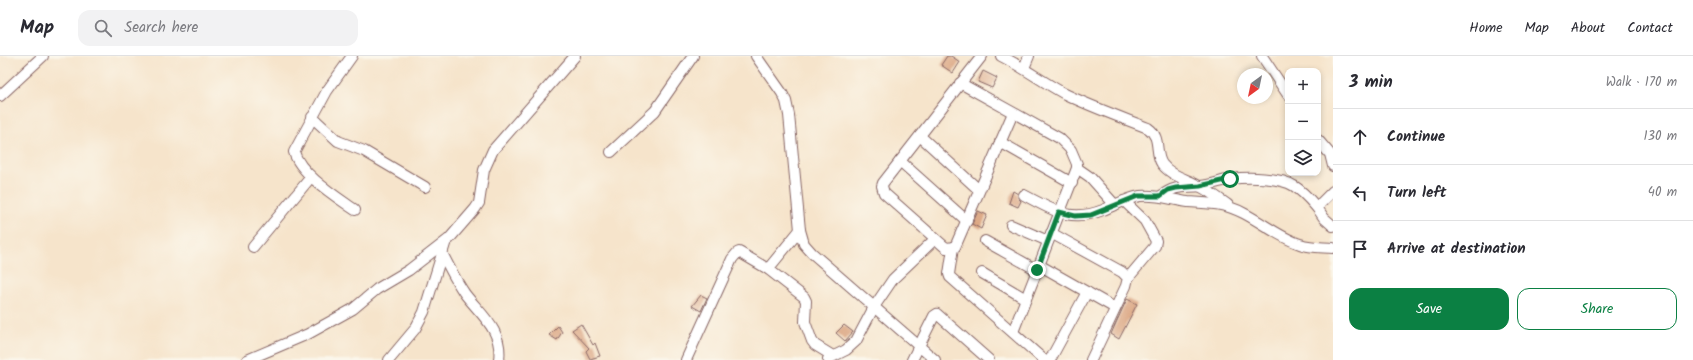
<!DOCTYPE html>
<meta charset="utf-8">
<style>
:root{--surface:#fff;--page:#f2f2f3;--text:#2b2b33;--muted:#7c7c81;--line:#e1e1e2;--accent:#0b8043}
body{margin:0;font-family:Kalam,sans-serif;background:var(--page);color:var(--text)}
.controls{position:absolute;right:12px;top:12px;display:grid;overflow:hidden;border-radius:8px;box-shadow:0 2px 6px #0003}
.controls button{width:36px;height:36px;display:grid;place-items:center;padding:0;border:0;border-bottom:1px solid var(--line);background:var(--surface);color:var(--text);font:20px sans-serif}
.compass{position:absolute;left:1237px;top:12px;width:36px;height:36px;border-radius:50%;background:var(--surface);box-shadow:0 2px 6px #0003;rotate:213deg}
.stop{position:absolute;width:12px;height:12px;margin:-9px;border:3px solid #0b8043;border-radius:50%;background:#fff}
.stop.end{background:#0b8043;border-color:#fff;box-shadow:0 1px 4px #0008}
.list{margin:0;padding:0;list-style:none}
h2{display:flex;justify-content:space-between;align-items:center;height:52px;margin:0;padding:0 16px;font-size:17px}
h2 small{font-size:13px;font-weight:400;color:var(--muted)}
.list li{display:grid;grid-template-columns:26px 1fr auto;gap:12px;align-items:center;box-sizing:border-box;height:56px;padding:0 16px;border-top:1px solid var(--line)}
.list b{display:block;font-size:15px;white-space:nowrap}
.list em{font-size:13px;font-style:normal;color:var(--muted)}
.actions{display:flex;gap:8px;padding:12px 16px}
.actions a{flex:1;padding:9px 0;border:1px solid var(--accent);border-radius:12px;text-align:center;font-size:14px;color:var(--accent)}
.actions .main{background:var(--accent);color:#fff}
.icon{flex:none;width:22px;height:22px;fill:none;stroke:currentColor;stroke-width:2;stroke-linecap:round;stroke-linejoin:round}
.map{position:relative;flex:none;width:1333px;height:304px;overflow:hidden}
header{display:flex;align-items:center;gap:24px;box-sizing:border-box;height:56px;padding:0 20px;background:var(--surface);border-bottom:1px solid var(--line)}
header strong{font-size:19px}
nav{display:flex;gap:22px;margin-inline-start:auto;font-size:14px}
.search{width:280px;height:36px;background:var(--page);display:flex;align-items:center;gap:10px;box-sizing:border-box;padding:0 14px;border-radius:12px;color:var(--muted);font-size:15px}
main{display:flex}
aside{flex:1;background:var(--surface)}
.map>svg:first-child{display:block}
</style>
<header>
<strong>Map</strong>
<div class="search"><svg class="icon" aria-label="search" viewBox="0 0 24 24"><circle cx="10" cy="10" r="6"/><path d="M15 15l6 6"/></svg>Search here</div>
<nav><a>Home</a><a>Map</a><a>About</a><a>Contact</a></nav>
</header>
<main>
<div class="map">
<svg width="1333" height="304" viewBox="0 0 1333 304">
<rect width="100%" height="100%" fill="#fbf7ec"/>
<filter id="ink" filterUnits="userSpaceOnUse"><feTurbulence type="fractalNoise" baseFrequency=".025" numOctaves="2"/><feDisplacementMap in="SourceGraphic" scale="8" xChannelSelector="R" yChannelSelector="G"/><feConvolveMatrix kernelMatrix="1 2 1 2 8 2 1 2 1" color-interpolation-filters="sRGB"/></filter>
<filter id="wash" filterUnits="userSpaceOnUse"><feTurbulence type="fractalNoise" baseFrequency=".012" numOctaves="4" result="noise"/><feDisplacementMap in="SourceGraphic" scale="16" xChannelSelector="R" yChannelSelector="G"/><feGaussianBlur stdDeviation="0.9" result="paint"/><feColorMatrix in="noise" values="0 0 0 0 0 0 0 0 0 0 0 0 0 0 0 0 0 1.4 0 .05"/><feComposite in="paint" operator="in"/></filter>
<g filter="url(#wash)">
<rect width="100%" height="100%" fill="#f6e4cb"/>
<g id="blocks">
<g fill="#dca784">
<path d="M 947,0 L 951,0 L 960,6 L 953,17 L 941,9 Z"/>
<path d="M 983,15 L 997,22 L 992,32 L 978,26 Z"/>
<path d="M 1013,135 L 1018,138 L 1018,142 L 1021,145 L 1018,151 L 1009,147 Z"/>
<path d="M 978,155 L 987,159 L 981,173 L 972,168 Z"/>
<path d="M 701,239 L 707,242 L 701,255 L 692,250 Z"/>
<path d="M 1127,243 L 1137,248 L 1119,283 L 1111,278 Z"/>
<path d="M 581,268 L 593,289 L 595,287 L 600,300 L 590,303 L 586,295 L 589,292 L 572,274 Z"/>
<path d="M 844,269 L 853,276 L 845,285 L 836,277 Z"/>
<path d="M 558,270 L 562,276 L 557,284 L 549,279 Z"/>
</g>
</g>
</g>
<g filter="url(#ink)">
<use href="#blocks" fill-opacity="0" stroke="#866463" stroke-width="1"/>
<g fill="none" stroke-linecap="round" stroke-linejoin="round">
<g stroke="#866463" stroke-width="12">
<g id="minor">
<path d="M 352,0 L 327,35 L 294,96 C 300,118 337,141 355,154"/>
<path d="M 756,0 L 782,37 L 786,45 L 789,59 L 800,174 L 804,188 L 812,197 L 935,304"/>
<path d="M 982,0 L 883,127 L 882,130 L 884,137 L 946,192 L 955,191 L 1013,57"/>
<path d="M 1001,0 C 1023,11 1043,26 1065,38 C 1092,51 1120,61 1148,72 C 1162,82 1154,96 1162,108 C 1171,120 1187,123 1199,130 C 1209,135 1218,142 1228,149"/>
<path d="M 1262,0 L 1288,39"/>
<path d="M 1024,12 L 1029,0"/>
<path d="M 960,27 L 1059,82 L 1071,94 L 1077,108 L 1077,112 L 1013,276"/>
<path d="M 0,40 L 43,0"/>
<path d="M 312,61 L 338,85 L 364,95 L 425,131"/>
<path d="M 920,80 L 979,134"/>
<path d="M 1318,84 L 1330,98 L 1333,110"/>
<path d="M 1000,86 L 1072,127"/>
<path d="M 611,96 L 655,55 L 693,0"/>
<path d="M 900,105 L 967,165"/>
<path d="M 1077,112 L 1090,121 L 1115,149"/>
<path d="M 1333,135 L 1320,148 L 1318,153 L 1324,162 L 1333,170"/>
<path d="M 1024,139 C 1053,154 1070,167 1103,154 C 1115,149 1128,142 1140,140 C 1157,138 1172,144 1188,146 C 1199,147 1210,147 1221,149 C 1249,154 1274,180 1300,188 C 1311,192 1322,191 1333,192"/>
<path d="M 1161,140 C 1175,129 1184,132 1201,130 C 1211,129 1221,125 1231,123 C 1247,121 1281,121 1294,130 C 1304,136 1311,145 1318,153"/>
<path d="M 1124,145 L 1145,165 L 1156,185 L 1155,190 L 1128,222"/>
<path d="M 1011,169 L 1048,185"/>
<path d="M 1051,177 L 1122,216 L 1128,222 L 1126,230 L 1091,304"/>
<path d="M 985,185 L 1037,214"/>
<path d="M 253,191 L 311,121"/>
<path d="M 953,192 L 949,218 L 950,221 L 1044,304"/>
<path d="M 442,197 C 449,211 456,225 465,238 C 481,259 503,274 499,304"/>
<path d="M 1039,209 L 1115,252"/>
<path d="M 768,213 L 800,174"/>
<path d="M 982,217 L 1026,243"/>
<path d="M 828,303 L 846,294 L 856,285 L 874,251 L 893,223 L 935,183"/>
<path d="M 247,304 L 308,278 L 353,253 L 377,233 L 409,214 L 449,183 L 475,153 L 479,147 L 484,114 L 493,94 L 575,0"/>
<path d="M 389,304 L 415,273 L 424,256 L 445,188"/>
<path d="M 686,304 L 732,203 L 737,197 L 739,196 L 768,213 L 804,241 L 806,245 L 805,266 L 812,285 L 815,289 L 833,300"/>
<path d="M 912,304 L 934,260 L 937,258 L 989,304"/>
<path d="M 1050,304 L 1087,236"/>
</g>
</g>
<use href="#minor" stroke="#fff" stroke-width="10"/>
</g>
</g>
<g fill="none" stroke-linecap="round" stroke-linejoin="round" filter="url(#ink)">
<path stroke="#0b8043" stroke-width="5" d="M 1037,214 L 1059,156 L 1075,160 L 1091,159 L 1138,140 L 1160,140 L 1168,134 L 1176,132 L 1200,130 L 1230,123"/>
</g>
</svg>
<div class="controls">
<button>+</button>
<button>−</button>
<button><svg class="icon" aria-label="layers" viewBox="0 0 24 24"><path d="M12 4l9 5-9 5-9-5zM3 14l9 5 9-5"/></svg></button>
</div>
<svg class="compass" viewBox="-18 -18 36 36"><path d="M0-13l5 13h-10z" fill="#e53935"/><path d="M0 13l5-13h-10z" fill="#7c7c81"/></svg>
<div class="stop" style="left:1230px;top:123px"></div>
<div class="stop end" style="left:1037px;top:214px"></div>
</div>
<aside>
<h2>3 min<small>Walk · 170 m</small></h2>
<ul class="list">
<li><svg class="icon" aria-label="ahead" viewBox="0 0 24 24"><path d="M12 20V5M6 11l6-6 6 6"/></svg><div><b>Continue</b></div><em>130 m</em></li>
<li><svg class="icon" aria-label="left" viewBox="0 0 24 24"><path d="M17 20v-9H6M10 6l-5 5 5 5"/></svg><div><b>Turn left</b></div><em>40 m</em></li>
<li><svg class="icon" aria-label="arrive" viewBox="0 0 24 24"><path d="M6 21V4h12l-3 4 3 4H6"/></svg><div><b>Arrive at destination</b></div></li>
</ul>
<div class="actions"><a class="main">Save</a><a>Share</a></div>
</aside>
</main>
